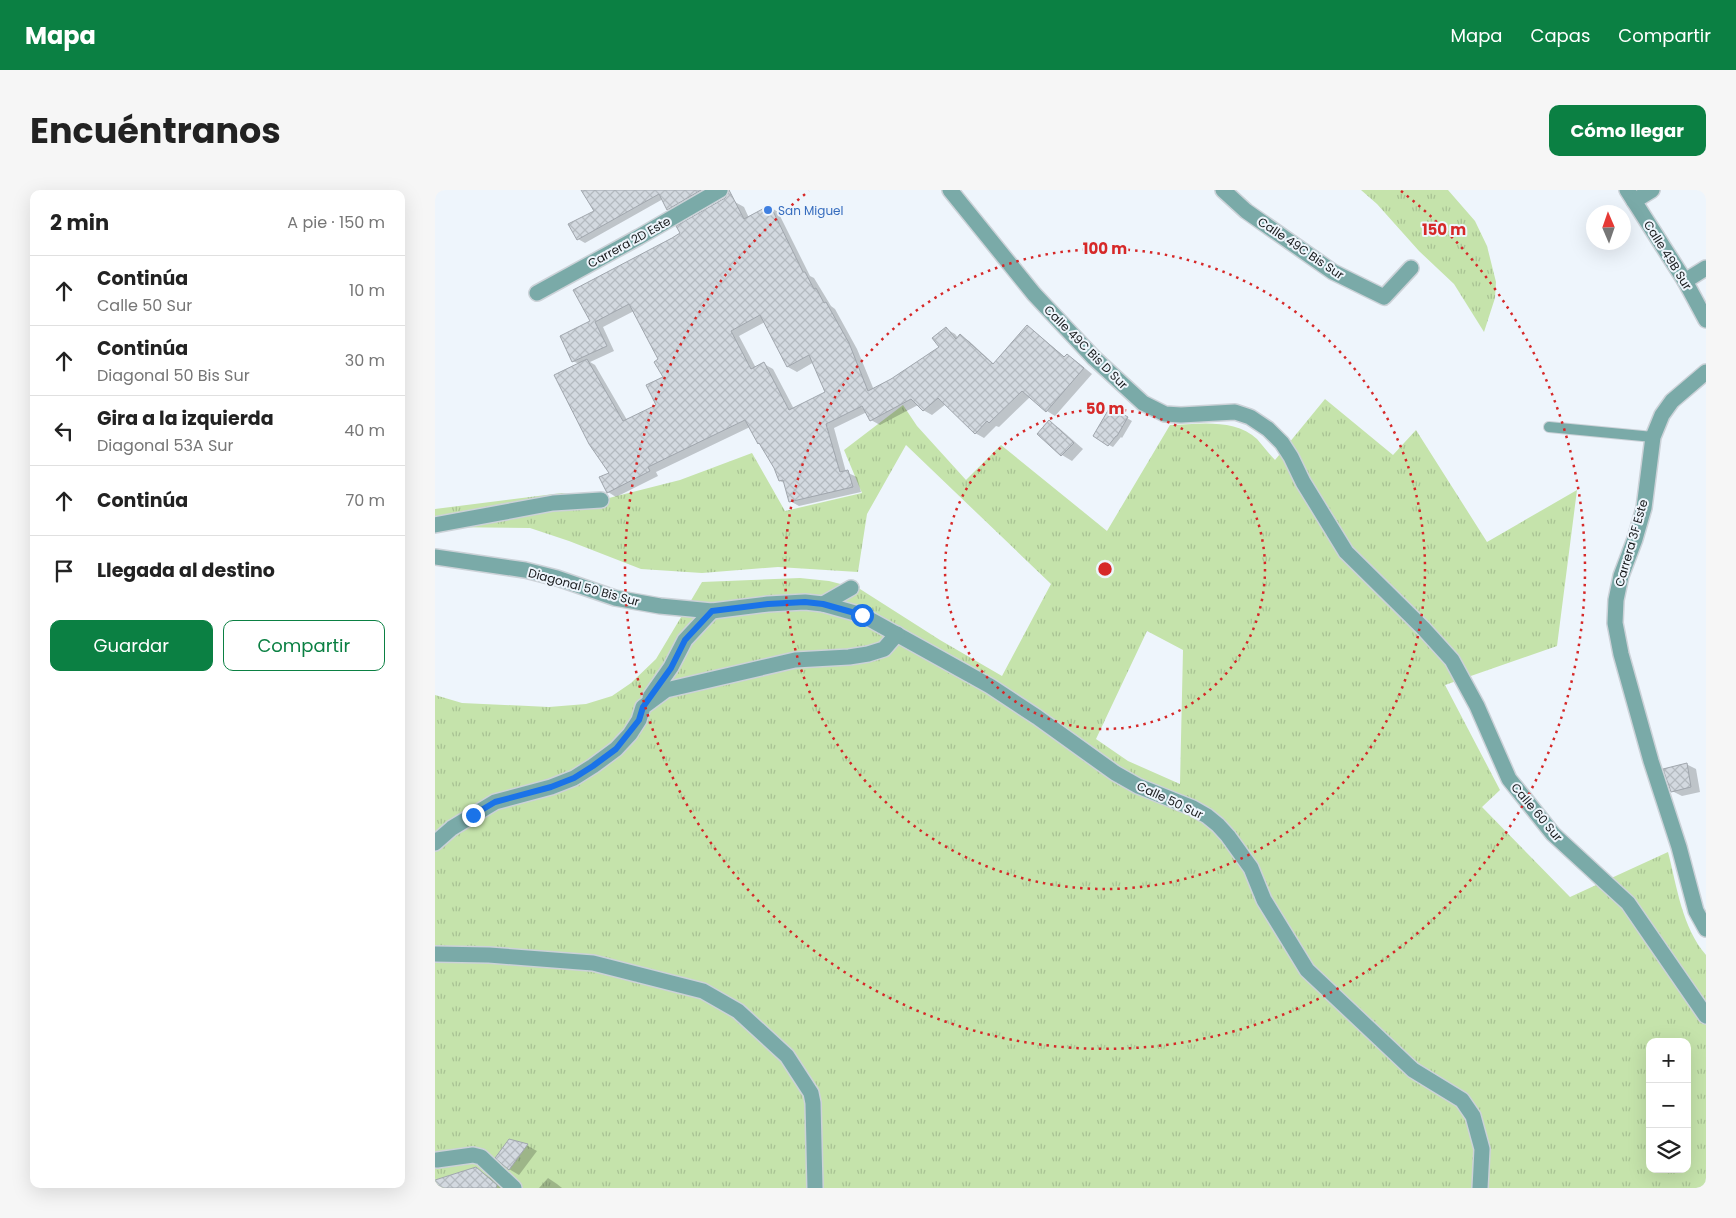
<!DOCTYPE html>
<html lang="es">
<meta charset="utf-8">
<style>
:root{--surface:#fff;--page:#f6f6f6;--text:#222;--muted:#767676;--line:#e0e0e0;--accent:#0b8043}
body{margin:0;font-family:Poppins,sans-serif;background:var(--page);color:var(--text)}
.controls{position:absolute;right:15px;bottom:15px;display:grid;overflow:hidden;border-radius:10px;box-shadow:0 5px 20px #0002}
.controls button{width:45px;height:45px;display:grid;place-items:center;padding:0;border:0;border-bottom:1px solid var(--line);background:var(--surface);color:var(--text);font:25px sans-serif}
.compass{position:absolute;left:1151px;top:15px;width:45px;height:45px;border-radius:50%;background:var(--surface);box-shadow:0 5px 20px #0002;rotate:358deg}
.stop{position:absolute;width:15px;height:15px;margin:-11px;border:4px solid #1a73e8;border-radius:50%;background:#fff}
.stop.end{background:#1a73e8;border-color:#fff;box-shadow:0 1px 5px #0008}
.list{margin:0;padding:0;list-style:none}
h2{display:flex;justify-content:space-between;align-items:center;height:65px;margin:0;padding:0 20px;font-size:21px}
h2 small{font-size:16px;font-weight:400;color:var(--muted)}
.list li{display:grid;grid-template-columns:32px 1fr auto;gap:15px;align-items:center;box-sizing:border-box;height:70px;padding:0 20px;border-top:1px solid var(--line)}
.list b{display:block;font-size:19px;white-space:nowrap}
.list p{margin:0;font-size:16px;white-space:nowrap;color:var(--muted)}
.list em{font-size:16px;font-style:normal;color:var(--muted)}
.actions{display:flex;gap:10px;padding:15px 20px}
.actions a{flex:1;padding:11px 0;border:1px solid var(--accent);border-radius:10px;text-align:center;font-size:18px;color:var(--accent)}
.actions .main{background:var(--accent);color:#fff}
.icon{flex:none;width:28px;height:28px;fill:none;stroke:currentColor;stroke-width:2;stroke-linecap:round;stroke-linejoin:round}
.map{position:relative;flex:none;width:1271px;height:998px;overflow:hidden;border-radius:10px}
header{display:flex;align-items:center;gap:30px;box-sizing:border-box;height:70px;padding:0 25px;background:var(--accent);color:#fff}
header strong{font-size:24px}
nav{display:flex;gap:28px;margin-inline-start:auto;font-size:18px}
.intro{display:flex;align-items:center;justify-content:space-between;box-sizing:border-box;height:120px;padding:0 30px}
h1{margin:0;font-size:35px}
.button{padding:12px 22px;border-radius:10px;background:var(--accent);color:#fff;font-size:18px;font-weight:700}
main{display:flex;gap:30px;padding:0 30px}
aside{flex:1;background:var(--surface);border-radius:10px;box-shadow:0 5px 20px #0002}
.map>svg:first-child{display:block}
</style>
<header>
<strong>Mapa</strong>
<nav><a>Mapa</a><a>Capas</a><a>Compartir</a></nav>
</header>
<div class="intro"><h1>Encuéntranos</h1><a class="button">Cómo llegar</a></div>
<main>
<aside>
<h2>2 min<small>A pie · 150 m</small></h2>
<ul class="list">
<li><svg class="icon" aria-label="ahead" viewBox="0 0 24 24"><path d="M12 20V5M6 11l6-6 6 6"/></svg><div><b>Continúa</b><p>Calle 50 Sur</p></div><em>10 m</em></li>
<li><svg class="icon" aria-label="ahead" viewBox="0 0 24 24"><path d="M12 20V5M6 11l6-6 6 6"/></svg><div><b>Continúa</b><p>Diagonal 50 Bis Sur</p></div><em>30 m</em></li>
<li><svg class="icon" aria-label="left" viewBox="0 0 24 24"><path d="M17 20v-9H6M10 6l-5 5 5 5"/></svg><div><b>Gira a la izquierda</b><p>Diagonal 53A Sur</p></div><em>40 m</em></li>
<li><svg class="icon" aria-label="ahead" viewBox="0 0 24 24"><path d="M12 20V5M6 11l6-6 6 6"/></svg><div><b>Continúa</b></div><em>70 m</em></li>
<li><svg class="icon" aria-label="arrive" viewBox="0 0 24 24"><path d="M6 21V4h12l-3 4 3 4H6"/></svg><div><b>Llegada al destino</b></div></li>
</ul>
<div class="actions"><a class="main">Guardar</a><a>Compartir</a></div>
</aside>
<div class="map">
<svg width="1271" height="998" viewBox="0 0 1271 998">
<defs>
<pattern id="grass-tufts" width="24" height="20" patternUnits="userSpaceOnUse" patternTransform="scale(1.25)"><rect width="24" height="20" fill="#c5e3ab"/><path d="M3 7l-1-3M5 7V3M7 7l1-3M15 17l-1-3M17 17v-4M19 17l1-3" fill="none" stroke="#a8c293"/></pattern>
<pattern id="building-cross-hatch" width="8" height="8" patternUnits="userSpaceOnUse" patternTransform="scale(1.25)"><rect width="8" height="8" fill="#d3d9e0"/><path d="M0 0l8 8M0 8l8-8" fill="none" stroke="#b4bac0"/></pattern>
</defs>
<rect width="100%" height="100%" fill="#eef5fc"/>
<g fill="url(#grass-tufts)" fill-rule="evenodd">
<path d="M 926,0 L 1013,0 L 1040,31 L 1052,56 L 1061,92 L 1060,108 L 1049,142 L 1019,94 L 984,61 L 942,14 Z"/>
<path d="M 890,209 L 958,265 L 981,240 L 1052,352 L 1142,300 L 1122,456 L 1010,495 L 1065,600 L 1047,617 L 1135,707 L 1233,662 C 1242,697 1247,737 1271,765 L 1271,998 L 0,998 L 0,505 L 27,513 L 114,517 L 151,514 L 177,506 L 196,493 L 221,469 L 267,392 L 365,388 L 394,391 L 425,399 L 505,450 L 567,486 L 616,394 L 471,255 L 432,324 L 423,382 L 343,377 L 267,383 L 206,379 L 134,351 L 95,338 L 0,337 L 0,319 L 127,303 L 166,310 L 245,290 L 317,263 L 350,321 L 427,303 L 409,260 L 468,215 L 482,236 L 531,290 L 566,255 L 672,341 L 735,235 C 763,234 800,228 822,249 C 828,256 834,264 840,270 ZM 712,441 L 748,460 L 745,594 L 693,571 L 661,549 ZM 1215,852 L 1252,852 L 1252,979 L 1215,979 Z"/>
</g>
<g fill="#0003" fill-rule="evenodd">
<path d="M 157,0 L 280,0 L 240,23 L 233,19 L 228,9 L 150,53 L 143,49 L 160,21 Z"/>
<path d="M 300,12 L 309,17 L 314,28 L 335,17 L 343,22 L 375,86 L 379,88 L 396,116 L 400,119 L 422,159 L 439,200 L 457,191 L 505,157 L 511,139 L 520,144 L 523,148 L 526,146 L 534,151 L 559,174 L 592,137 L 600,142 L 631,168 L 632,166 L 641,171 L 657,184 L 620,226 L 612,221 L 595,207 L 564,237 L 561,236 L 549,248 L 540,243 L 511,214 L 497,225 L 488,220 L 483,215 L 445,235 L 436,230 L 432,222 L 399,238 L 411,282 L 422,287 L 426,302 L 364,316 L 355,311 L 351,294 L 345,291 L 341,278 L 315,237 L 221,282 L 223,286 L 181,307 L 173,302 L 176,283 L 144,174 L 138,171 L 157,132 L 238,49 ZM 199,121 L 225,170 L 230,187 L 223,215 L 192,230 L 160,175 L 155,172 L 179,161 L 168,137 ZM 330,132 L 353,177 L 362,182 L 379,172 L 391,203 L 359,219 L 338,179 L 329,174 L 321,178 L 304,146 Z"/>
<path d="M 676,219 L 697,231 L 687,248 L 686,247 L 678,257 L 674,255 Z"/>
<path d="M 615,232 L 624,238 L 648,259 L 637,271 L 627,265 L 604,244 Z"/>
<path d="M 1251,574 L 1261,579 L 1265,602 L 1247,606 L 1237,601 Z"/>
<path d="M 74,950 L 93,956 L 102,961 L 84,985 L 74,979 Z"/>
<path d="M 41,979 L 56,988 L 69,998 L 0,998 L 0,991 Z"/>
<path d="M 113,988 L 122,994 L 127,998 L 104,998 Z"/>
</g>
<g fill="url(#building-cross-hatch)" stroke="#a0a6ad" fill-rule="evenodd">
<path d="M 146,0 L 266,0 L 232,20 L 224,4 L 142,50 L 133,34 L 159,21 Z"/>
<path d="M 294,0 L 309,29 L 335,15 L 368,82 L 370,82 L 379,99 L 381,98 L 389,113 L 391,112 L 414,153 L 433,201 L 456,189 L 504,157 L 497,148 L 511,137 L 521,149 L 525,144 L 558,174 L 592,135 L 629,167 L 632,164 L 649,178 L 611,222 L 587,201 L 554,233 L 552,231 L 540,244 L 503,208 L 488,221 L 476,209 L 435,231 L 427,216 L 391,234 L 405,282 L 413,280 L 418,297 L 354,312 L 348,290 L 344,291 L 339,278 L 324,253 L 323,254 L 310,230 L 213,277 L 215,281 L 172,303 L 164,287 L 174,283 L 154,254 L 119,185 L 152,169 L 188,231 L 221,215 L 211,195 L 228,187 L 219,172 L 223,169 L 194,114 L 160,132 L 172,156 L 137,172 L 125,146 L 155,131 L 138,100 L 237,48 L 245,43 L 241,36 L 290,8 ZM 325,125 L 352,177 L 374,165 L 390,202 L 354,220 L 329,172 L 316,179 L 296,141 Z"/>
<path d="M 675,217 L 693,227 L 682,246 L 681,246 L 673,256 L 658,246 Z"/>
<path d="M 614,230 L 639,253 L 626,266 L 602,244 Z"/>
<path d="M 1252,573 L 1256,597 L 1236,602 L 1228,579 Z"/>
<path d="M 74,949 L 93,954 L 74,980 L 60,968 Z"/>
<path d="M 41,977 L 62,995 L 61,998 L 0,998 L 0,990 Z"/>
</g>
<g fill="none" stroke-linecap="round" stroke-linejoin="round">
<g stroke="#ccd2d8" stroke-width="12">
<path id="lane" d="M 1114,237 L 1218,247"/>
</g>
<g stroke="#ccd2d8" stroke-width="18">
<g id="street">
<path d="M 515,0 L 599,104 L 659,168 L 708,213 L 730,224 L 746,225 L 800,222 L 815,227 L 833,239 L 847,253 L 856,267 L 868,292 L 911,362 L 988,438 L 1017,470 L 1042,516 L 1074,589 L 1118,644 L 1193,713 L 1271,826"/>
<path d="M 788,0 L 811,21 L 898,82 L 949,107 L 976,78"/>
<path d="M 1192,0 L 1250,91 L 1271,130"/>
<path d="M 1199,11 L 1217,0"/>
<path d="M 1250,91 L 1271,78"/>
<path d="M 102,103 L 204,47 L 285,0"/>
<path d="M 1271,182 L 1237,211 L 1227,225 L 1218,247 L 1209,318 L 1200,349 L 1186,386 L 1181,410 L 1180,433 L 1186,464 L 1216,571 L 1244,657 L 1261,721 L 1271,739"/>
<path d="M 0,335 L 118,313 L 166,310"/>
<path d="M 0,367 L 90,380 L 122,388 L 180,408 L 225,416 L 277,421 L 333,414 L 370,412 L 388,414 L 427,425 L 555,496 L 602,527 L 680,583 L 703,596 L 758,618 L 772,626 L 783,635 L 793,646 L 816,678 L 829,710 L 872,780 L 978,880 L 1027,910 L 1038,926 L 1047,959 L 1045,998"/>
<path d="M 388,414 L 416,398"/>
<path d="M 215,507 L 236,477 L 250,450 L 277,421"/>
<path d="M 0,653 L 17,638 L 60,612 L 116,597 L 139,588 L 158,576 L 181,559 L 195,544 L 204,530 L 208,517 L 231,500 L 360,470 L 414,467 L 433,464 L 449,459 L 462,444"/>
<path d="M 0,764 L 54,765 L 158,773 L 268,801 L 303,821 L 352,866 L 376,903 L 378,913 L 380,998"/>
<path d="M 2,970 L 38,965 L 46,967 L 79,998"/>
</g>
</g>
<use href="#lane" stroke="#7aaaa8" stroke-width="10"/>
<use href="#street" stroke="#7aaaa8" stroke-width="15"/>
</g>
<g fill="none" stroke-linecap="round" stroke-linejoin="round">
<path stroke="#1a73e8" stroke-width="6" d="M 38,625 L 60,612 L 116,597 L 139,588 L 158,576 L 181,559 L 204,530 L 208,517 L 236,478 L 250,450 L 277,421 L 333,414 L 370,412 L 388,414 L 427,425"/>
</g>
<g fill="none" stroke="#d62828" stroke-width="2.5" stroke-dasharray="2.5 5">
<circle cx="670" cy="379" r="160"/>
<circle cx="670" cy="379" r="320"/>
<path d="M966 1A480 480 0 1 1 374 1"/>
</g>
<circle fill="#3f7fe0" stroke="#eef5fc" stroke-width="2" cx="333" cy="20" r="5"/>
<g text-anchor="middle" dominant-baseline="central" stroke-width="4" stroke-linejoin="round" paint-order="stroke">
<g font-size="12" fill="#366cbe" stroke="#eef5fc" text-anchor="start">
<text x="343" y="20">San Miguel</text>
</g>
<g font-size="12" fill="#181a1c" stroke="#eef5fc">
<text transform="translate(194 52) rotate(-29)">Carrera 2D Este</text>
<text transform="translate(866 58) rotate(34)">Calle 49C Bis Sur</text>
<text transform="translate(1233 65) rotate(58)">Calle 49B Sur</text>
<text transform="translate(651 157) rotate(45)">Calle 49C Bis D Sur</text>
<text transform="translate(1196 353) rotate(-74)">Carrera 3F Este</text>
<text transform="translate(149 397) rotate(15)">Diagonal 50 Bis Sur</text>
<text transform="translate(735 610) rotate(25)">Calle 50 Sur</text>
<text transform="translate(1102 622) rotate(50)">Calle 60 Sur</text>
</g>
</g>
<circle cx="670" cy="379" r="8" fill="#d62828" stroke="#eef5fc" stroke-width="2.5"/>
<g font-size="15" text-anchor="middle" font-weight="bold" fill="#d62828" stroke="#eef5fc" stroke-width="4" stroke-linejoin="round" paint-order="stroke">
<text x="1009" y="45">150 m</text>
<text x="670" y="64">100 m</text>
<text x="670" y="224">50 m</text>
</g>
</svg>
<div class="controls">
<button>+</button>
<button>−</button>
<button><svg class="icon" aria-label="layers" viewBox="0 0 24 24"><path d="M12 4l9 5-9 5-9-5zM3 14l9 5 9-5"/></svg></button>
</div>
<svg class="compass" viewBox="-18 -18 36 36"><path d="M0-13l5 13h-10z" fill="#e53935"/><path d="M0 13l5-13h-10z" fill="#767676"/></svg>
<div class="stop" style="left:427px;top:425px"></div>
<div class="stop end" style="left:38px;top:625px"></div>
</div>
</main>
